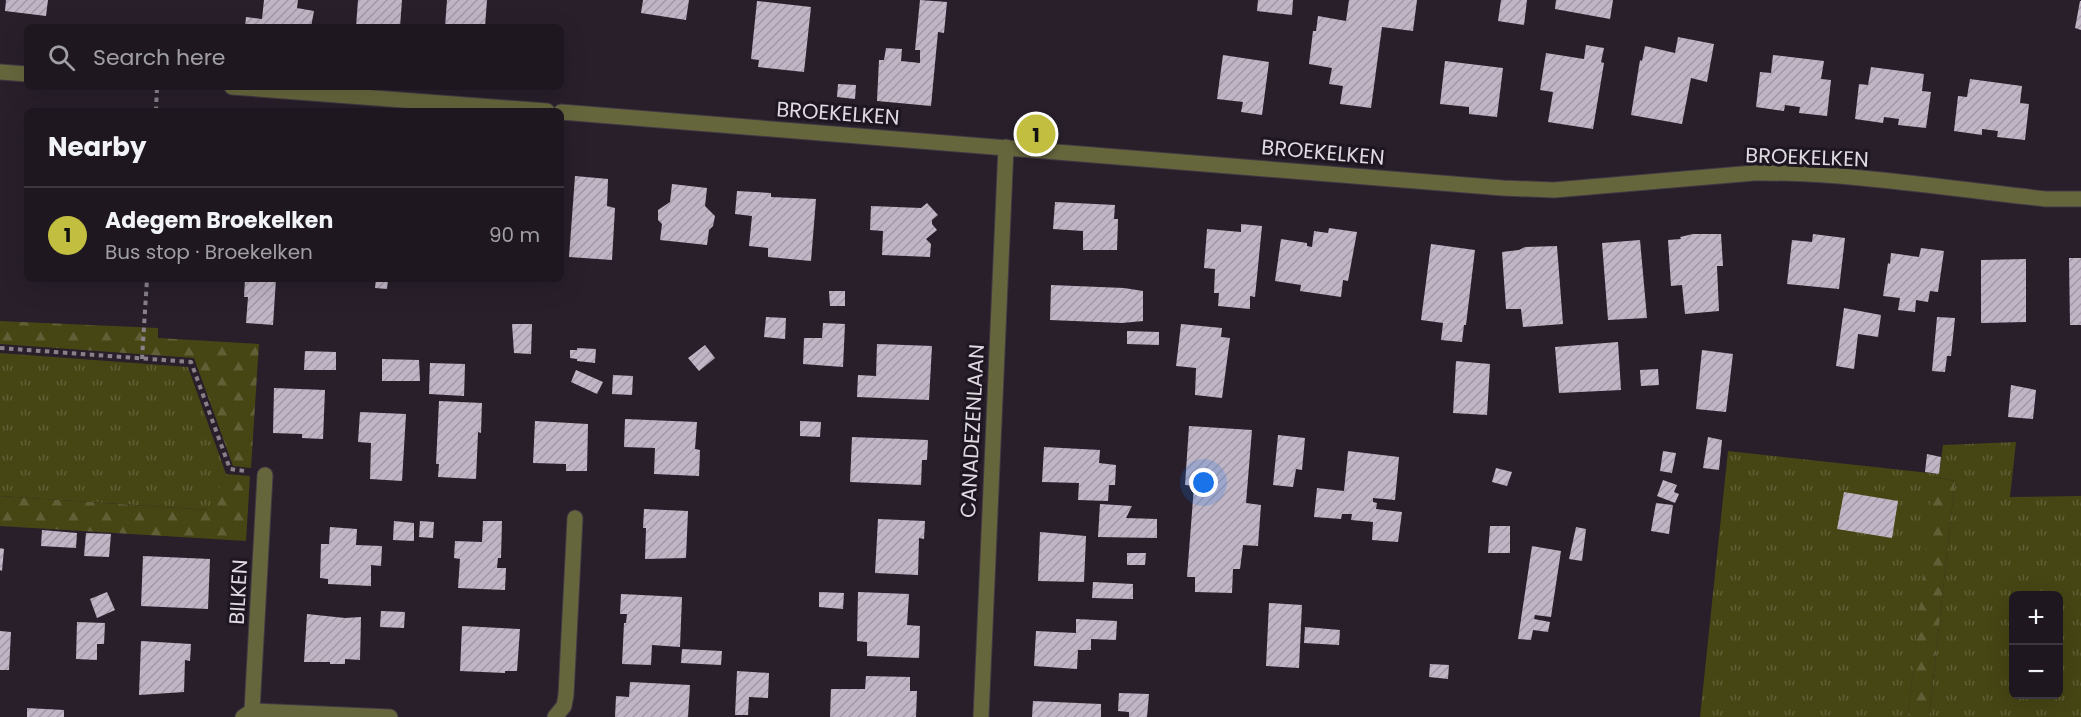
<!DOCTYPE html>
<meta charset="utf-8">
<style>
:root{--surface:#1e1720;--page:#262029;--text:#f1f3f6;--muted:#a19fa5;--line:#3c363e;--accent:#c1be40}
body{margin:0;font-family:Poppins,sans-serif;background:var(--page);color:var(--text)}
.controls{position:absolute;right:18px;bottom:18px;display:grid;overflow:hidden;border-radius:9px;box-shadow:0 6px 24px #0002}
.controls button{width:54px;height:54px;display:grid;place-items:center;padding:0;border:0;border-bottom:2px solid var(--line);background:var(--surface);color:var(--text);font:30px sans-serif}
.you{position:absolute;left:1204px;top:483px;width:21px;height:21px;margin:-15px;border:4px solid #fff;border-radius:50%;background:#1a73e8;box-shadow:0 0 0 9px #1a73e833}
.badge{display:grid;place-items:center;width:39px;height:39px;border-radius:50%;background:var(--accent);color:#111;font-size:20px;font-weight:700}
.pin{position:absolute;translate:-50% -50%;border:3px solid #fff;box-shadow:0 2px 6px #0006}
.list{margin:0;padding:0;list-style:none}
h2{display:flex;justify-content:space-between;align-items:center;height:78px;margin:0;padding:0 24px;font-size:26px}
h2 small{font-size:20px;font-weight:400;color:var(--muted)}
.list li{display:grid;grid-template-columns:39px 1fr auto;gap:18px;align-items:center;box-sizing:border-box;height:96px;padding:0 24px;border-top:2px solid var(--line)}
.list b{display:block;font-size:22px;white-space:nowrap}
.list p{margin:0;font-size:20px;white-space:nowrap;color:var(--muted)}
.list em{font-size:20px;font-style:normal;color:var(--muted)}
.icon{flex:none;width:33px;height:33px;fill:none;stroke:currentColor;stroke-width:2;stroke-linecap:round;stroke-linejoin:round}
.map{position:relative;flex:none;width:2081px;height:717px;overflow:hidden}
.search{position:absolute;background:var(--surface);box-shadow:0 6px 24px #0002;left:24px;top:24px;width:540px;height:66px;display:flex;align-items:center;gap:15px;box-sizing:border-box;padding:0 21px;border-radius:9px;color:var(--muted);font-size:22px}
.panel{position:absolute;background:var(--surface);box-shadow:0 6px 24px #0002;left:24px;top:108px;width:540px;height:174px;border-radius:9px}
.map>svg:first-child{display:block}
</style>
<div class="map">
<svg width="2081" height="717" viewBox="0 0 2081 717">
<defs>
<pattern id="grass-tufts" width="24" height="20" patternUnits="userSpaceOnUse" patternTransform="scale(1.5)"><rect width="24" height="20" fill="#464514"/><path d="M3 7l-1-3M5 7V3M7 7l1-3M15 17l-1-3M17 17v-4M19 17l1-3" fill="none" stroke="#605f36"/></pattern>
<pattern id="forest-firs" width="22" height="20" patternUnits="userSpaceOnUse" patternTransform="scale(1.5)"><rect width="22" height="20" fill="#464514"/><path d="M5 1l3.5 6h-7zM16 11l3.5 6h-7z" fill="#605f36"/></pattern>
<pattern id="building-hatch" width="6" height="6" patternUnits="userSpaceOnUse" patternTransform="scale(1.5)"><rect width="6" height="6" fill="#c0b5c5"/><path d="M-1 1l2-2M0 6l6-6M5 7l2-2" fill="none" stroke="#a198a5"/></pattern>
</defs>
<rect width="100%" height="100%" fill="#281f2b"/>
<g fill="url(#grass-tufts)" fill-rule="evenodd">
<path d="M 0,353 L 188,367 L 226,474 L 209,510 L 0,496 Z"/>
<path d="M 2016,442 L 2010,497 L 2081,496 L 2081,717 L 1929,717 L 1955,481 L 1934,477 L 1908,717 L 1700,717 L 1728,451 L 1939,474 L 1943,445 ZM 2014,596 L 2058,596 L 2058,694 L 2014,694 Z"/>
</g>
<g fill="url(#forest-firs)">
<path d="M 0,321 L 158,328 L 158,338 L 259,344 L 251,468 L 233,466 L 194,358 L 0,344 Z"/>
<path d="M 226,474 L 250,476 L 246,541 L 0,526 L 0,496 L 208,510 Z"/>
<path d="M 1933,477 L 1955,481 L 1929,717 L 1908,717 Z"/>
</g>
<g fill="url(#building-hatch)">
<path d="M 6,0 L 48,0 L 46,16 L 5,11 Z"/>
<path d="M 264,0 L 298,0 L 297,8 L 314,11 L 311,27 L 245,27 L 246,17 L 262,19 Z"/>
<path d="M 358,0 L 402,0 L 400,27 L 356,27 Z"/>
<path d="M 447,0 L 487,0 L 485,27 L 445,27 Z"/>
<path d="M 643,0 L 689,0 L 686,20 L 641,13 Z"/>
<path d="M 920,0 L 947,2 L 944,33 L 938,32 L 931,106 L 877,101 L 879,60 L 884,60 L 886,48 L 902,49 L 901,61 L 920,63 L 920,50 L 915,50 Z"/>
<path d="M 1258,0 L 1293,0 L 1292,15 L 1257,11 Z"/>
<path d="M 1349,0 L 1417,0 L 1413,31 L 1382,27 L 1371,108 L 1340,104 L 1343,86 L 1329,84 L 1332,68 L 1309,64 L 1313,31 L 1316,31 L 1318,16 L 1346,21 Z"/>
<path d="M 1501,0 L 1527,0 L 1524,25 L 1498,21 Z"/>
<path d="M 1556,0 L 1613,0 L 1610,19 L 1555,9 Z"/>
<path d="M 757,1 L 811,7 L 804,72 L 758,67 L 759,60 L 751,59 Z"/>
<path d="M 2080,1 L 2081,1 L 2081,30 L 2075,28 Z"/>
<path d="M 1678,37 L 1714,44 L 1707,82 L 1691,78 L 1682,124 L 1631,115 L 1640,60 L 1642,61 L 1645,46 L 1675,53 Z"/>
<path d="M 1586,45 L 1604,48 L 1601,62 L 1604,63 L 1593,129 L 1548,122 L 1553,92 L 1540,90 L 1546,53 L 1584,59 Z"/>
<path d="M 1223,55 L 1269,62 L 1262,115 L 1241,112 L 1243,102 L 1217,99 Z"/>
<path d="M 1773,55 L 1824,61 L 1821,79 L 1831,80 L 1827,116 L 1799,113 L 1800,107 L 1785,105 L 1784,111 L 1756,107 L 1760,72 L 1771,73 Z"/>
<path d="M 1445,61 L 1503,68 L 1497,117 L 1469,114 L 1469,107 L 1440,104 Z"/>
<path d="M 1871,67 L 1924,74 L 1922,91 L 1931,92 L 1926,128 L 1898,125 L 1899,119 L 1884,117 L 1883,123 L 1855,119 L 1859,84 L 1868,85 Z"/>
<path d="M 1970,79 L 2022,86 L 2020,103 L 2029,104 L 2025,140 L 1997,137 L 1998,131 L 1982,129 L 1982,135 L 1954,131 L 1958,96 L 1967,97 Z"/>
<path d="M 838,84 L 856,85 L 855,99 L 837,97 Z"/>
<path d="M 575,176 L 608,179 L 607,206 L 615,208 L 612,260 L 569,257 Z"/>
<path d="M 672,184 L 707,188 L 705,206 L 715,216 L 713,226 L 709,230 L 707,245 L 660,240 L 662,224 L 658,220 L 658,210 L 670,202 Z"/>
<path d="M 737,191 L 771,193 L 771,197 L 816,199 L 811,261 L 768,257 L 768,248 L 749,246 L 752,216 L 735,214 Z"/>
<path d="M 1055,202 L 1115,205 L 1114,219 L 1118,219 L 1117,250 L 1083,250 L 1083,231 L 1053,229 Z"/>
<path d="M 927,203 L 938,215 L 932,220 L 932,224 L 937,230 L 926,239 L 931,244 L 930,257 L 882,255 L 883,231 L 870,230 L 871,206 L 921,208 Z"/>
<path d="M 1241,224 L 1262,226 L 1255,297 L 1250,296 L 1250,309 L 1218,306 L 1219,293 L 1214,293 L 1215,269 L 1204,268 L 1207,229 L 1241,232 Z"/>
<path d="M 1329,228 L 1357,232 L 1348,281 L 1343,280 L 1341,297 L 1300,291 L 1301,285 L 1275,281 L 1281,239 L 1307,243 L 1307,246 L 1312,247 L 1314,231 L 1328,233 Z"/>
<path d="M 1693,234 L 1721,234 L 1723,266 L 1717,266 L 1719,311 L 1685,314 L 1682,285 L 1671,286 L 1668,240 L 1681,239 L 1680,237 Z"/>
<path d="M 1813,234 L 1845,238 L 1839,289 L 1787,284 L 1792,240 L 1812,242 Z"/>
<path d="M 1640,240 L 1647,318 L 1608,320 L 1602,243 Z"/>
<path d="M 1431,244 L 1475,250 L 1466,325 L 1464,325 L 1462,342 L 1441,340 L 1443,323 L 1421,320 Z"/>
<path d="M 1557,246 L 1563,324 L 1523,327 L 1521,309 L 1506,309 L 1502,252 L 1519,250 L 1525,247 Z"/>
<path d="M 1921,248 L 1944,251 L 1938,292 L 1930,291 L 1928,302 L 1916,300 L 1915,312 L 1898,310 L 1900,298 L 1883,296 L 1888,263 L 1890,264 L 1891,253 L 1919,257 Z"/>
<path d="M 2069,258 L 2081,258 L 2081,325 L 2070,325 Z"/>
<path d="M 2026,259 L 2026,322 L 1981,323 L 1981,260 Z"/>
<path d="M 245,279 L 276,279 L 273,325 L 246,323 L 248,297 L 244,297 Z"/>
<path d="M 376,279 L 388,279 L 387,289 L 375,288 Z"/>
<path d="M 1051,285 L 1124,288 L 1143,291 L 1143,321 L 1122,323 L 1050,320 Z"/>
<path d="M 829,291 L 845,291 L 845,306 L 830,306 Z"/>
<path d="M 1844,308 L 1881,315 L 1878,337 L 1858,334 L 1854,369 L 1836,366 Z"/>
<path d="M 766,317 L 786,318 L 785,339 L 764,337 Z"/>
<path d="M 1937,317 L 1955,318 L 1951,356 L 1947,356 L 1945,372 L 1932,371 Z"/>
<path d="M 823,323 L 845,324 L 843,367 L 803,364 L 804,338 L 822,338 Z"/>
<path d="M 512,324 L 532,324 L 531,354 L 514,353 Z"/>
<path d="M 1181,324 L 1222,328 L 1221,337 L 1230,338 L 1222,398 L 1195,395 L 1196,368 L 1176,366 Z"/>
<path d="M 1127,331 L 1159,332 L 1159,345 L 1127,344 Z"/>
<path d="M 1618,342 L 1621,390 L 1559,393 L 1555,347 Z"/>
<path d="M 877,344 L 932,346 L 929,400 L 857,397 L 858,375 L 876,376 Z"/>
<path d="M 705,345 L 715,358 L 699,371 L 688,358 Z"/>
<path d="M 577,348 L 596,349 L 595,363 L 577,361 L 577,359 L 570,358 L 570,350 L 577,350 Z"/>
<path d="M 1702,350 L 1733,354 L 1726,412 L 1696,409 Z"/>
<path d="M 305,351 L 336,352 L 336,370 L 304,370 Z"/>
<path d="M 382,359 L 419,360 L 420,381 L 382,381 Z"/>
<path d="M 1456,361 L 1490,364 L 1487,415 L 1453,413 Z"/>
<path d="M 430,363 L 465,364 L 464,396 L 429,394 Z"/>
<path d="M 1658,369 L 1659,385 L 1641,386 L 1640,370 Z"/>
<path d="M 576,370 L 603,382 L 597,394 L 571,382 Z"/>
<path d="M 613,375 L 633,376 L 632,395 L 612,394 Z"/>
<path d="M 2011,385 L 2036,390 L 2033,419 L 2008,417 Z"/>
<path d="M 274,388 L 325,390 L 323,439 L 302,438 L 302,434 L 273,433 Z"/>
<path d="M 439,401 L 482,403 L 481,433 L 478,432 L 476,479 L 438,477 L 439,464 L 436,464 Z"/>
<path d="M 360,412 L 406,414 L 402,481 L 370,479 L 371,443 L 358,442 Z"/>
<path d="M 625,419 L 697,422 L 695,449 L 700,450 L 699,476 L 654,474 L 655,448 L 624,447 Z"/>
<path d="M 535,421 L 588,424 L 587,471 L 566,471 L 566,464 L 533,463 Z"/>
<path d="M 800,421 L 821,422 L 820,437 L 800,436 Z"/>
<path d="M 1189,426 L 1252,430 L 1246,503 L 1261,505 L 1258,546 L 1243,545 L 1240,569 L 1233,569 L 1232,593 L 1195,592 L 1195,577 L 1187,577 L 1194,486 L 1185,485 Z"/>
<path d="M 1278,435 L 1305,438 L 1302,470 L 1296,469 L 1293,487 L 1273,485 Z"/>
<path d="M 852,437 L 928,440 L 927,460 L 922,460 L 921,485 L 850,482 Z"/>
<path d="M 1708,437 L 1722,440 L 1719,470 L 1703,468 Z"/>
<path d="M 1044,447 L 1100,450 L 1099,463 L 1116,465 L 1115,485 L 1109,485 L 1108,501 L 1078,500 L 1079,483 L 1042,482 Z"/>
<path d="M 1348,451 L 1399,457 L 1395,500 L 1373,498 L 1373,502 L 1377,503 L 1376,509 L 1402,512 L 1398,542 L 1372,540 L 1373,522 L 1351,520 L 1352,514 L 1342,514 L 1341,519 L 1314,517 L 1317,488 L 1344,491 Z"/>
<path d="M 1663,451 L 1676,453 L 1672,473 L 1660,471 Z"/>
<path d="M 1927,454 L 1941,457 L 1939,474 L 1925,472 Z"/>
<path d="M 1496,468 L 1512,472 L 1507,486 L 1492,482 Z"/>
<path d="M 1663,480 L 1677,485 L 1674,492 L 1679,494 L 1675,503 L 1657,496 Z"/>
<path d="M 1844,492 L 1898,501 L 1892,538 L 1837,529 Z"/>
<path d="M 1656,503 L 1673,505 L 1669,534 L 1651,531 Z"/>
<path d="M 1100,504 L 1132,506 L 1126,518 L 1157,519 L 1157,538 L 1098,537 Z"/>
<path d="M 644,509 L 688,511 L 686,558 L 645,559 L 646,528 L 643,528 Z"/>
<path d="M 878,519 L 925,521 L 924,539 L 919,538 L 918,575 L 875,573 Z"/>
<path d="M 394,521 L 414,523 L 414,541 L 393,540 Z"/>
<path d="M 420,521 L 434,522 L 433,538 L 419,537 Z"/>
<path d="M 483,521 L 502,521 L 501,558 L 498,558 L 497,568 L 506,568 L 505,590 L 458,588 L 460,559 L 454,558 L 455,541 L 482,542 Z"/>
<path d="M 1490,526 L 1510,526 L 1510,553 L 1488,553 Z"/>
<path d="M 330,527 L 357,529 L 356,545 L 382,546 L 381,566 L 371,565 L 371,586 L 328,584 L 328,579 L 320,578 L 321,544 L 329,544 Z"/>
<path d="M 1576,527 L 1586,529 L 1582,561 L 1569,559 Z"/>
<path d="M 42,530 L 77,533 L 76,548 L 41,546 Z"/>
<path d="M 1040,532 L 1086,536 L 1084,582 L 1038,581 Z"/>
<path d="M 86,533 L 111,534 L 109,557 L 84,556 Z"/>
<path d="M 1532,546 L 1561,551 L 1551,617 L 1535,615 L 1534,619 L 1550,622 L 1548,632 L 1533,630 L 1531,640 L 1518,639 Z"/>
<path d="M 0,548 L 4,549 L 2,571 L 0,570 Z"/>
<path d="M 1127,553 L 1146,553 L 1145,565 L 1127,565 Z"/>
<path d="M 143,556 L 210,559 L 208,609 L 141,606 Z"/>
<path d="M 1093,582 L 1133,584 L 1133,599 L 1092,598 Z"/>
<path d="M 107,592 L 115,610 L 97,618 L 90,599 Z"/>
<path d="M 819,592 L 844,593 L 843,609 L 819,607 Z"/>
<path d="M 858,592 L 909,594 L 907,625 L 920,626 L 919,658 L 867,656 L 867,642 L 857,641 Z"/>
<path d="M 621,594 L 682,597 L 680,647 L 652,645 L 651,665 L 622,664 L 624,623 L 626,623 L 627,614 L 620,614 Z"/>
<path d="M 1269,603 L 1302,605 L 1299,668 L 1266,666 Z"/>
<path d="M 381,611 L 405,612 L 404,628 L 380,627 Z"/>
<path d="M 307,614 L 345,618 L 361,617 L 360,660 L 345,659 L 345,664 L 330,664 L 330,662 L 304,662 Z"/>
<path d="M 1076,619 L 1117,621 L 1116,640 L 1091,639 L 1091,650 L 1078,650 L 1077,669 L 1034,666 L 1036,631 L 1076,633 Z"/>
<path d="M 77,622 L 105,623 L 104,644 L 97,644 L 97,660 L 76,659 Z"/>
<path d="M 462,626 L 520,629 L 517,671 L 505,671 L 505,673 L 460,671 Z"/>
<path d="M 1305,627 L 1340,630 L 1339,645 L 1304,643 Z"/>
<path d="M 0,631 L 11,632 L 9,670 L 0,670 Z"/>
<path d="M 141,641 L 191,644 L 190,661 L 185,660 L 184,692 L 139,695 Z"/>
<path d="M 682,649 L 722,651 L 721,665 L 681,663 Z"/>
<path d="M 1430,664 L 1449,665 L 1448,679 L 1429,677 Z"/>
<path d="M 737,671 L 769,673 L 768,698 L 749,697 L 748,715 L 735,715 Z"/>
<path d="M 866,676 L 910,677 L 910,691 L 917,691 L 916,717 L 830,717 L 831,689 L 865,689 Z"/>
<path d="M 630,682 L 690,685 L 688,717 L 615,717 L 616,696 L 629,697 Z"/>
<path d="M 1119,693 L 1149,694 L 1147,717 L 1129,717 L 1129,712 L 1118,711 Z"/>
<path d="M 1033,701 L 1101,704 L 1101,717 L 1032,717 Z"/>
<path d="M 27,708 L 64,710 L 64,717 L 27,717 Z"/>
</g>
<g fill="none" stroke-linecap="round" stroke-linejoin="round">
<g stroke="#423944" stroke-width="17">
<g id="minor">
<path d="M 0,72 L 27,74"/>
<path d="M 232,87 L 547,111"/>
<path d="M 561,112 L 1503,188 L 1554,190 L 1754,173 C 1850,172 1951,189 2046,199 L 2081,199"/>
<path d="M 252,711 L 265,475"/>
<path d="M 243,717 L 252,711 L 390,717"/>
<path d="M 555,717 L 564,706 L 566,695 L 575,518"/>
<path d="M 981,717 L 1006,147"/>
</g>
</g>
<g stroke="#88818a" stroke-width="4" stroke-dasharray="4.5 4.5" stroke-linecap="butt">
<path d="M 156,111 L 157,87"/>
<path d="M 0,348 L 191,362 L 230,469 L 245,471"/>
<path d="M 142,359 L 147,279"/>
</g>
<use href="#minor" stroke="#66663d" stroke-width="15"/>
</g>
<g text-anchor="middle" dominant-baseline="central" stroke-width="6" stroke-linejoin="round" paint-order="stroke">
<g font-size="21" fill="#dfdae1" stroke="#1e1621">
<text transform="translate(838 113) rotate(4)">BROEKELKEN</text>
<text transform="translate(1323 152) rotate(5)">BROEKELKEN</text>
<text transform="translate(1807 157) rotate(2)">BROEKELKEN</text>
<text transform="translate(972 431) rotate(-87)">CANADEZENLAAN</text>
<text transform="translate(238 592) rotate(-87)">BILKEN</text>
</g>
</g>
</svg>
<div class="controls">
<button>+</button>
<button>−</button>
</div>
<div class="you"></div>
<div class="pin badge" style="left:1036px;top:134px">1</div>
<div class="search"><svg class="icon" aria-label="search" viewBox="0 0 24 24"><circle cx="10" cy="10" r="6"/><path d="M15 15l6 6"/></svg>Search here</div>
<section class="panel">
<h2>Nearby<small></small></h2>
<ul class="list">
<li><span class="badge">1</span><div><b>Adegem Broekelken</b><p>Bus stop · Broekelken</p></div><em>90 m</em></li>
</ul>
</section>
</div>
